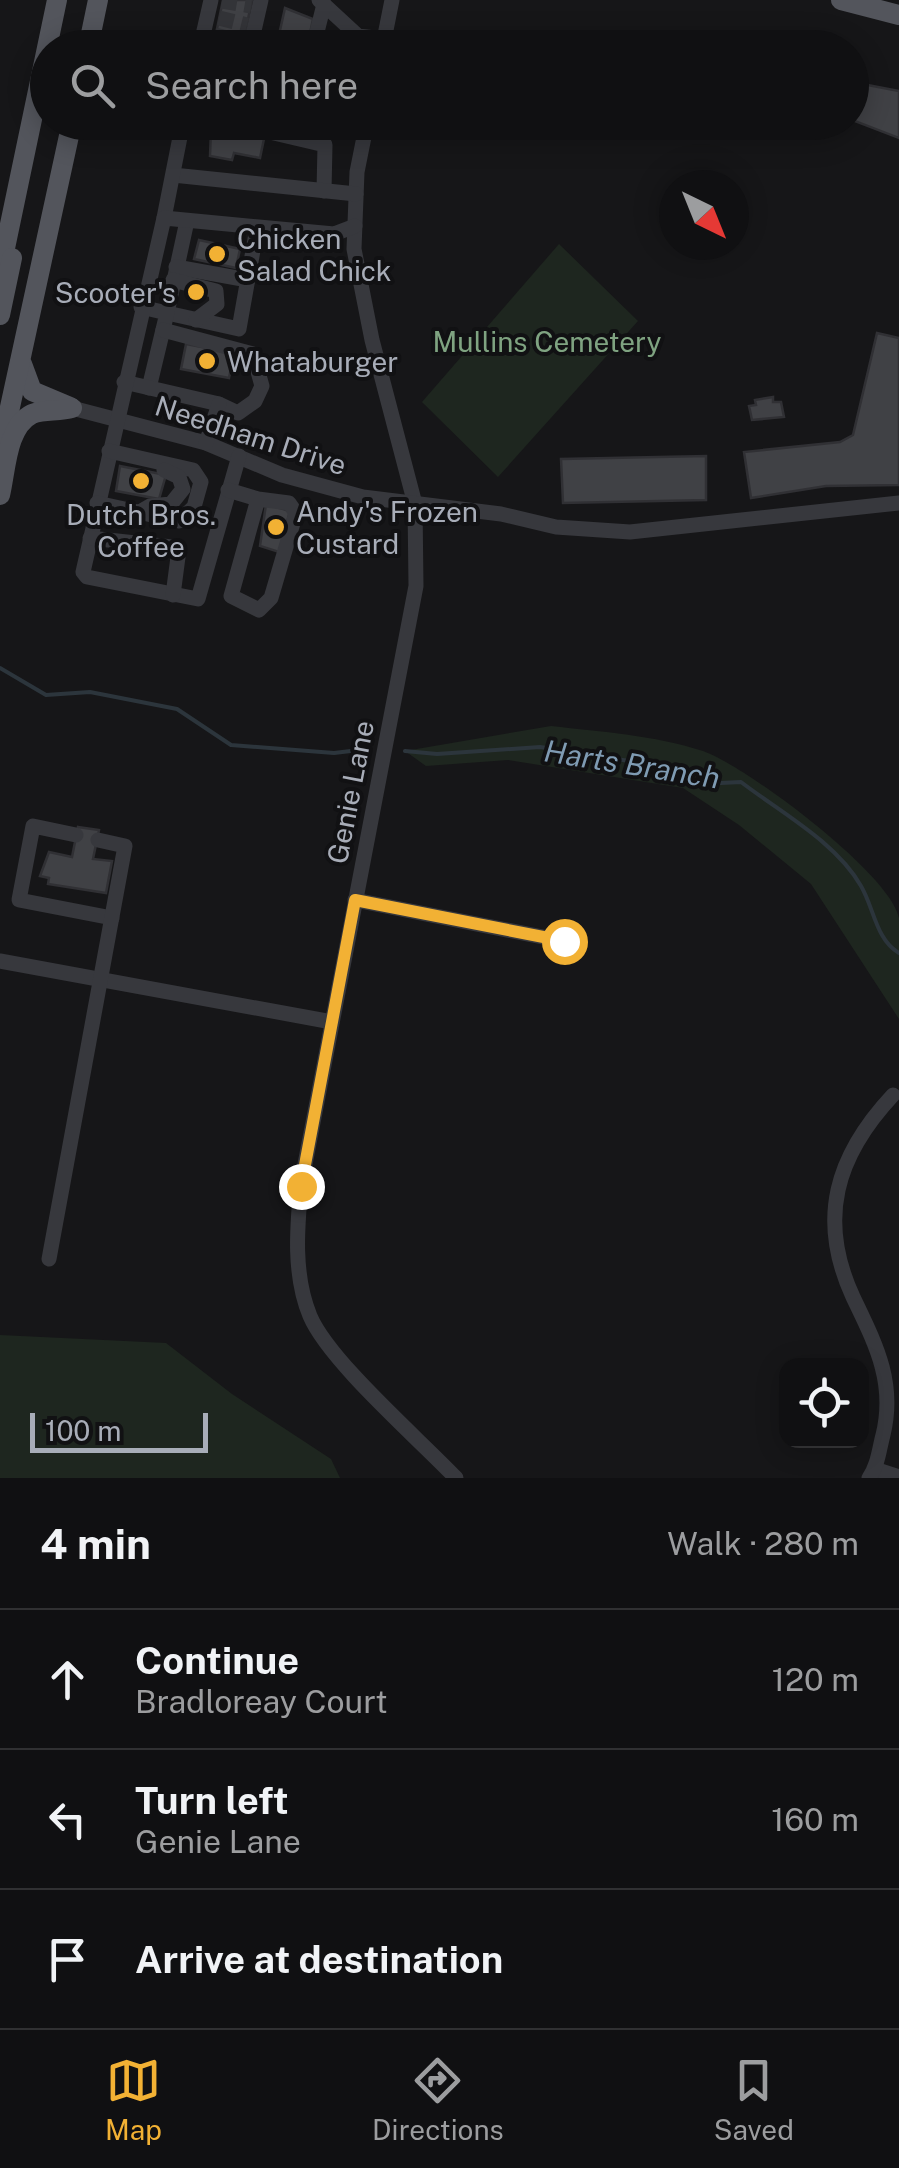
<!DOCTYPE html>
<meta charset="utf-8">
<style>
:root{--surface:#101012;--page:#19191b;--text:#f1f3f6;--muted:#9c9d9f;--line:#303032;--accent:#f2b134}
body{margin:0;font-family:"Public Sans",sans-serif;background:var(--page);color:var(--text)}
.controls{position:absolute;right:30px;bottom:30px;display:grid;overflow:hidden;border-radius:20px;box-shadow:0 5px 25px #0003}
.controls button{width:90px;height:90px;display:grid;place-items:center;padding:0;border:0;border-bottom:2px solid var(--line);background:var(--surface);color:var(--text);font:50px sans-serif}
.compass{position:absolute;left:659px;top:170px;width:90px;height:90px;border-radius:50%;background:var(--surface);box-shadow:0 5px 25px #0003;rotate:137deg}
.scale{position:absolute;left:30px;bottom:25px;width:178px;box-sizing:border-box;padding-left:10px;border:5px solid #a8adb8;border-top:0;font-size:28px;line-height:35px;white-space:nowrap;color:#a8adb8;-webkit-text-stroke:8px #111113;paint-order:stroke}
.stop{position:absolute;width:30px;height:30px;margin:-22px;border:8px solid #f2b134;border-radius:50%;background:#fff}
.stop.end{background:#f2b134;border-color:#fff;box-shadow:0 2px 10px #0008}
.list{margin:0;padding:0;list-style:none}
h2{display:flex;justify-content:space-between;align-items:center;height:130px;margin:0;padding:0 40px;font-size:42px}
h2 small{font-size:32px;font-weight:400;color:var(--muted)}
.list li{display:grid;grid-template-columns:65px 1fr auto;gap:30px;align-items:center;box-sizing:border-box;height:140px;padding:0 40px;border-top:2px solid var(--line)}
.list b{display:block;font-size:38px;white-space:nowrap}
.list p{margin:0;font-size:32px;white-space:nowrap;color:var(--muted)}
.list em{font-size:32px;font-style:normal;color:var(--muted)}
.icon{flex:none;width:55px;height:55px;fill:none;stroke:currentColor;stroke-width:2;stroke-linecap:round;stroke-linejoin:round}
.map{position:relative;flex:none;width:899px;height:1478px;overflow:hidden}
.search{position:absolute;background:var(--surface);box-shadow:0 5px 25px #0003;left:30px;right:30px;top:30px;height:110px;display:flex;align-items:center;gap:25px;box-sizing:border-box;padding:0 35px;border-radius:55px;color:var(--muted);font-size:38px}
.sheet{height:550px;background:var(--surface)}
nav{display:flex;justify-content:space-around;align-items:center;box-sizing:border-box;height:140px;border-top:2px solid var(--line);background:var(--surface);font-size:28px;color:var(--muted)}
nav a{display:grid;justify-items:center;gap:5px}
nav .on{color:var(--accent)}
.map>svg:first-child{display:block}
</style>
<div class="map">
<svg width="899" height="1478" viewBox="0 0 899 1478">
<rect width="100%" height="100%" fill="#161618"/>
<g fill="#1e261f">
<path d="M 559,244 L 638,321 L 498,477 L 422,402 Z"/>
<path d="M 551,726 C 603,732 653,735 703,751 C 746,766 891,874 899,918 C 899,949 899,987 899,1019 L 811,884 L 739,825 L 683,788 L 508,760 L 426,766 L 405,751 Z"/>
<path d="M 0,1335 L 166,1343 L 232,1394 L 331,1459 L 340,1478 L 0,1478 Z"/>
</g>
<g fill="none" stroke-linecap="round" stroke-linejoin="round">
<g stroke="#2c353c" stroke-width="4">
<path d="M 0,668 L 46,695 L 90,692 L 177,709 L 231,745 L 334,753 L 359,750"/>
<path d="M 405,751 L 437,754 L 540,747 L 680,769 L 721,783 L 741,782 C 780,812 836,842 861,886 C 874,908 876,940 899,953"/>
</g>
</g>
<g fill="#404145" stroke="#303034" stroke-width="2.5">
<path d="M 223,0 L 252,0 L 242,48 L 213,48 Z"/>
<path d="M 285,8 L 313,19 L 307,48 L 276,48 Z"/>
<path d="M 852,82 L 899,91 L 899,138 L 852,120 Z"/>
<path d="M 217,128 L 264,139 L 260,158 L 234,153 L 232,160 L 210,156 L 211,129 Z"/>
<path d="M 199,240 L 240,249 L 236,268 L 194,259 Z"/>
<path d="M 877,333 L 899,338 L 899,485 L 826,486 L 751,498 L 744,452 L 840,442 L 853,435 Z"/>
<path d="M 186,344 L 234,353 L 229,378 L 181,369 Z"/>
<path d="M 773,397 L 773,402 L 781,402 L 784,417 L 752,420 L 749,406 L 756,405 L 755,400 Z"/>
<path d="M 706,456 L 706,500 L 563,503 L 561,459 Z"/>
<path d="M 120,466 L 166,475 L 159,499 L 116,491 Z"/>
<path d="M 266,504 L 290,511 L 279,552 L 260,546 Z"/>
<path d="M 78,827 L 99,830 L 93,859 L 112,861 L 106,893 L 48,884 L 49,878 L 40,876 L 49,852 L 72,857 Z"/>
</g>
<g fill="none" stroke-linecap="round" stroke-linejoin="round">
<g stroke="#333438" stroke-width="15" stroke-dasharray="15 8" stroke-linecap="butt">
<path d="M 222,1 L 251,6"/>
<path d="M 219,18 L 247,25"/>
<path d="M 215,35 L 244,42"/>
</g>
<g stroke="#37383d" stroke-width="15">
<path d="M 319,0 L 358,36 L 384,39"/>
<path d="M 383,45 L 392,0"/>
<path d="M 200,48 L 211,0"/>
<path d="M 250,48 L 261,0"/>
<path d="M 313,48 L 324,4"/>
<path d="M 227,122 L 325,145 L 324,191"/>
<path d="M 367,122 L 357,172 L 354,249 L 372,340 L 415,504 L 416,586 L 301,1185 C 297,1228 293,1275 310,1316 C 329,1361 419,1439 456,1478"/>
<path d="M 173,175 L 356,194"/>
<path d="M 164,218 L 183,122"/>
<path d="M 187,221 L 167,313 L 239,329 L 257,228"/>
<path d="M 176,267 L 248,280"/>
<path d="M 173,280 L 216,291 L 217,304 L 196,320"/>
<path d="M 141,307 L 167,313 L 149,388"/>
<path d="M 124,382 L 219,404 L 238,413 L 255,401 L 262,386 L 253,354 L 163,330"/>
<path d="M 72,408 L 206,443 L 282,475 L 363,497 L 501,514 L 556,527 L 630,532 L 899,503"/>
<path d="M 206,443 L 219,404"/>
<path d="M 239,456 L 198,599 L 87,577 L 83,572 L 164,218 L 334,234 L 355,226"/>
<path d="M 228,490 L 258,499 L 231,596 L 259,610 L 271,598 L 296,513 L 289,503 L 258,499"/>
<path d="M 97,503 L 179,521 L 194,507 L 201,482 L 193,470 L 109,451"/>
<path d="M 138,513 L 150,506 L 171,504 L 183,489 L 179,477 L 164,470"/>
<path d="M 90,538 L 172,547 L 178,557 L 173,595"/>
<path d="M 76,835 L 33,826 L 19,900 L 112,918"/>
<path d="M 355,900 L 563,941"/>
<path d="M 0,961 L 332,1022"/>
<path d="M 49,1259 L 125,846 L 98,840"/>
<path d="M 875,1469 L 899,1477"/>
<path d="M 869,1478 C 878,1465 879,1450 883,1435 C 896,1382 875,1343 853,1297 C 817,1219 836,1156 893,1095"/>
</g>
<g stroke="#53555c" stroke-width="20">
<path d="M 841,0 L 899,15"/>
<path d="M 88,48 L 98,0"/>
<path d="M 0,272 L 57,0"/>
<path d="M 0,315 L 12,258"/>
<path d="M 22,364 L 32,391 L 70,407"/>
<path d="M 0,453 L 72,122"/>
<path d="M 0,495 C 6,471 6,427 32,414 C 44,409 59,412 72,408"/>
</g>
</g>
<g fill="none" stroke-linecap="round" stroke-linejoin="round">
<path stroke="#f2b134" stroke-width="12" d="M 301,1186 L 355,900 L 564,941"/>
</g>
<g fill="#f2b134" stroke="#111113" stroke-width="4">
<circle cx="217" cy="254" r="10"/>
<circle cx="196" cy="292" r="10"/>
<circle cx="207" cy="361" r="10"/>
<circle cx="141" cy="481" r="10"/>
<circle cx="276" cy="527" r="10"/>
</g>
<g text-anchor="middle" dominant-baseline="central" stroke-width="8" stroke-linejoin="round" paint-order="stroke">
<g font-size="28" fill="#a8adb8" stroke="#111113" text-anchor="start">
<text x="237" y="238">Chicken<tspan x="237" dy="32">Salad Chick</tspan></text>
<text x="176" y="292" text-anchor="end">Scooter's</text>
<text x="227" y="361">Whataburger</text>
<text x="296" y="511">Andy's Frozen<tspan x="296" dy="32">Custard</tspan></text>
<text x="141" y="514" text-anchor="middle">Dutch Bros.<tspan x="141" dy="32">Coffee</tspan></text>
</g>
<g font-size="28" fill="#7fa381" stroke="#111113">
<text x="547" y="341">Mullins Cemetery</text>
</g>
<g font-size="28" fill="#a8adb8" stroke="#111113">
<text transform="translate(251 435) rotate(18)">Needham Drive</text>
<text transform="translate(350 792) rotate(-79)">Genie Lane</text>
</g>
<g font-size="30" font-style="italic" fill="#7f9bb3" stroke="#111113">
<text transform="translate(632 764) rotate(9)">Harts Branch</text>
</g>
</g>
</svg>
<div class="controls">
<button><svg class="icon" aria-label="locate" viewBox="0 0 24 24"><circle cx="12" cy="12" r="6"/><path d="M12 2v4M12 18v4M2 12h4M18 12h4"/></svg></button>
</div>
<svg class="compass" viewBox="-18 -18 36 36"><path d="M0-13l5 13h-10z" fill="#e53935"/><path d="M0 13l5-13h-10z" fill="#9c9d9f"/></svg>
<div class="scale">100 m</div>
<div class="stop" style="left:564px;top:941px"></div>
<div class="stop end" style="left:301px;top:1186px"></div>
<div class="search"><svg class="icon" aria-label="search" viewBox="0 0 24 24"><circle cx="10" cy="10" r="6"/><path d="M15 15l6 6"/></svg>Search here</div>
</div>
<section class="sheet">
<h2>4 min<small>Walk · 280 m</small></h2>
<ul class="list">
<li><svg class="icon" aria-label="ahead" viewBox="0 0 24 24"><path d="M12 20V5M6 11l6-6 6 6"/></svg><div><b>Continue</b><p>Bradloreay Court</p></div><em>120 m</em></li>
<li><svg class="icon" aria-label="left" viewBox="0 0 24 24"><path d="M17 20v-9H6M10 6l-5 5 5 5"/></svg><div><b>Turn left</b><p>Genie Lane</p></div><em>160 m</em></li>
<li><svg class="icon" aria-label="arrive" viewBox="0 0 24 24"><path d="M6 21V4h12l-3 4 3 4H6"/></svg><div><b>Arrive at destination</b></div></li>
</ul>
</section>
<nav>
<a class="on"><svg class="icon" aria-label="map" viewBox="0 0 24 24"><path d="M3 6l6-2 6 2 6-2v14l-6 2-6-2-6 2zM9 4v14M15 6v14"/></svg>Map</a>
<a><svg class="icon" aria-label="directions" viewBox="0 0 24 24"><path d="M12 3l9 9-9 9-9-9zM9 14v-3h6M13 9l2 2-2 2"/></svg>Directions</a>
<a><svg class="icon" aria-label="saved" viewBox="0 0 24 24"><path d="M7 4h10v16l-5-4-5 4z"/></svg>Saved</a>
</nav>
